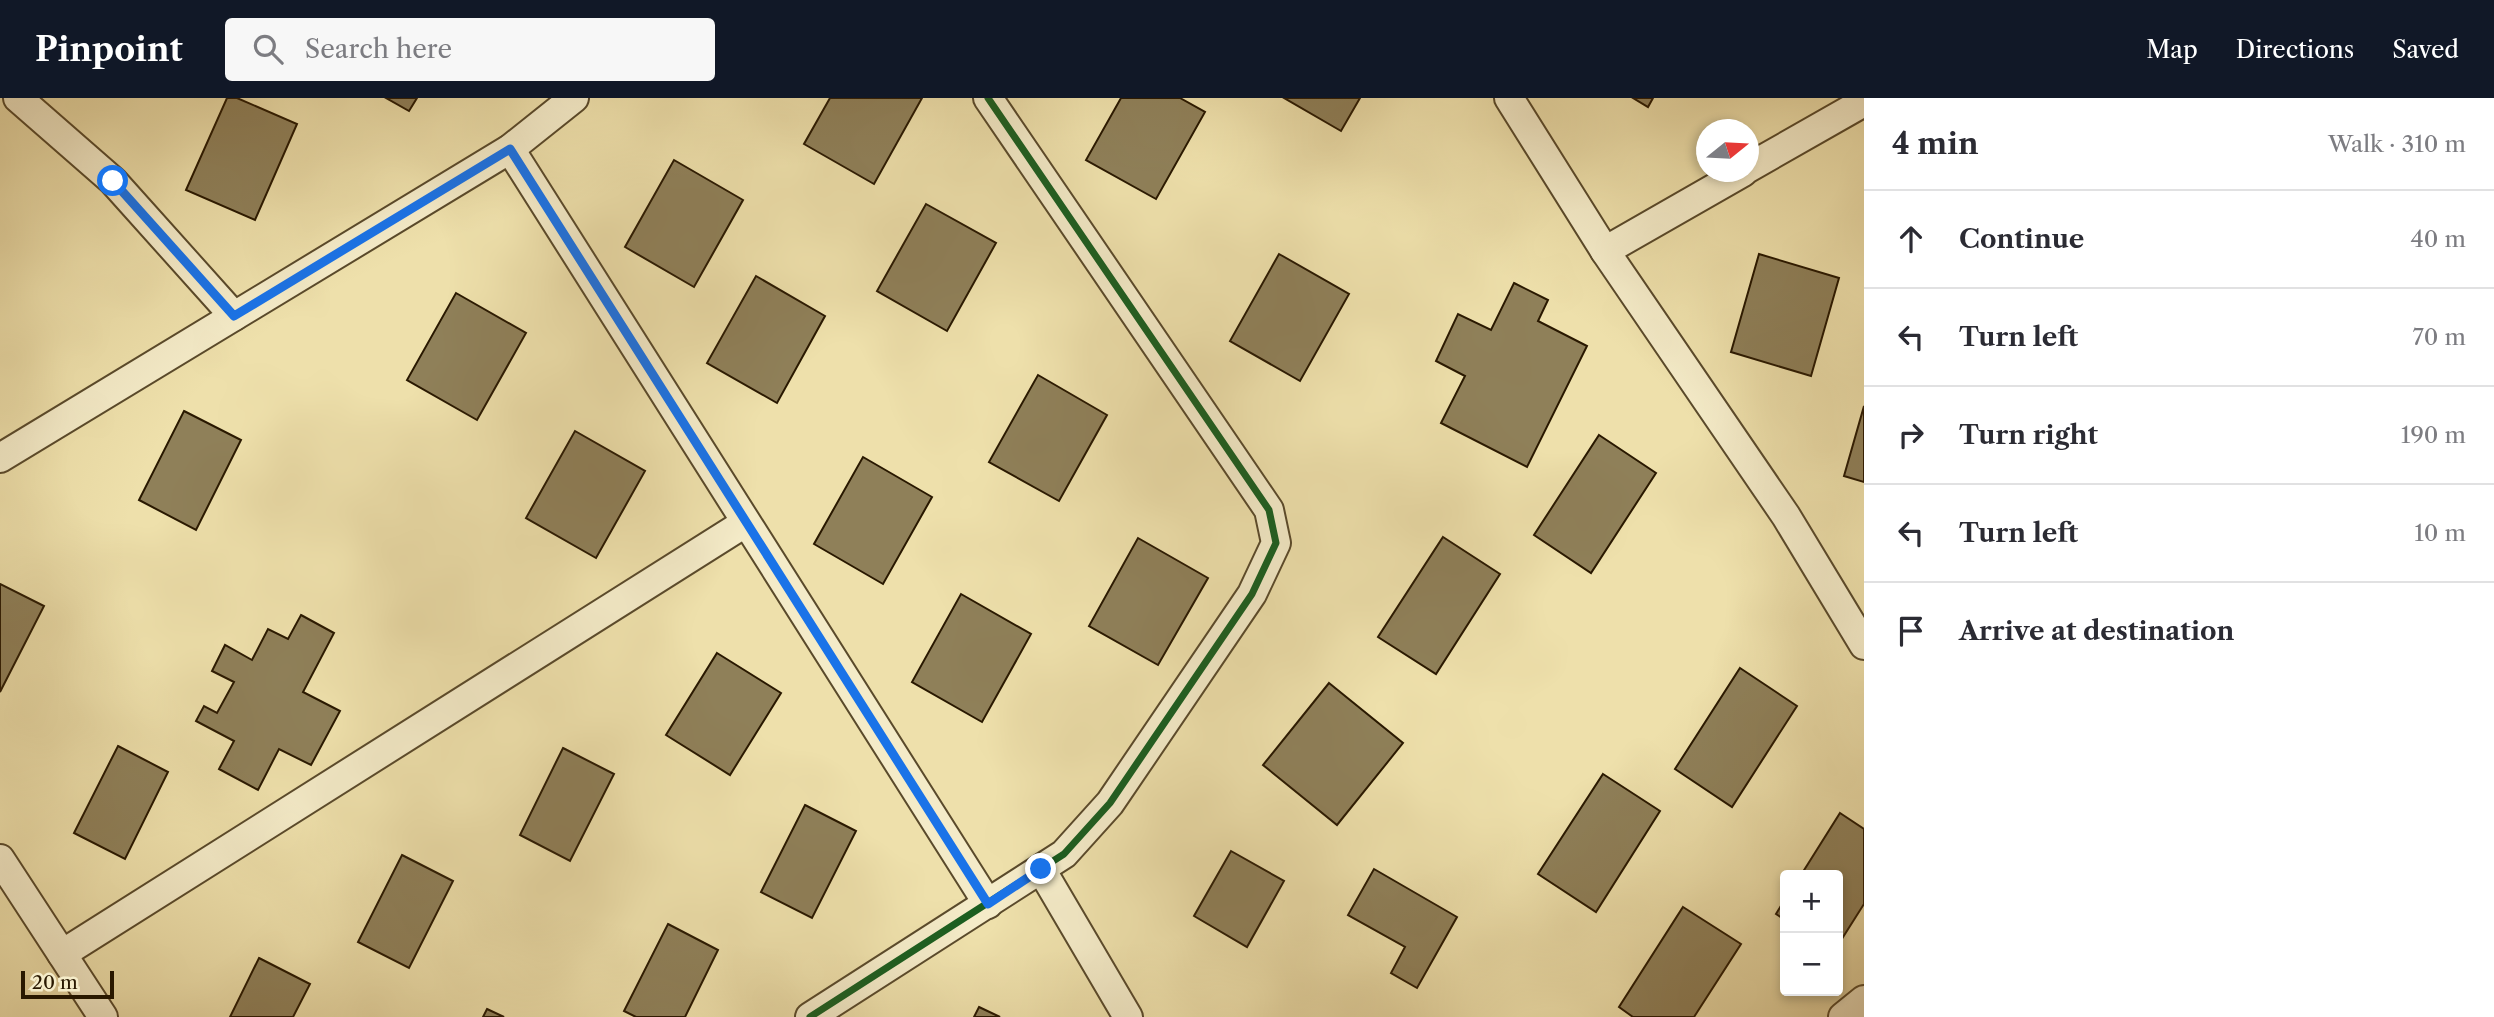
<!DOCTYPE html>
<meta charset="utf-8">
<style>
:root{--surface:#fff;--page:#f7f7f7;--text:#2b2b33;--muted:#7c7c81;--line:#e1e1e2;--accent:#111827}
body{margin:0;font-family:"Libre Caslon Text",serif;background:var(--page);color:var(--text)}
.controls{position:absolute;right:21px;bottom:21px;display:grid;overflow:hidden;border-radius:7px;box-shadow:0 4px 10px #0003}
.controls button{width:63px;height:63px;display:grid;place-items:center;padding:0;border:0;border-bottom:2px solid var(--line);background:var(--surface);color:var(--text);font:35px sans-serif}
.compass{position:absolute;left:1696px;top:21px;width:63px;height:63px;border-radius:50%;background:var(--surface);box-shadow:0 4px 10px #0003;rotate:72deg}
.scale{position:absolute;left:21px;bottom:18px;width:93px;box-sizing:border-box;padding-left:7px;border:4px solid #291800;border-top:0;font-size:19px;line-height:24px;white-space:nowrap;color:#291800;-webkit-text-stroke:5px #f4ebc8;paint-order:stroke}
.stop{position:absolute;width:21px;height:21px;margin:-16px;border:5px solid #1a73e8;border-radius:50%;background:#fff}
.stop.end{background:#1a73e8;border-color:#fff;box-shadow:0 2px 7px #0008}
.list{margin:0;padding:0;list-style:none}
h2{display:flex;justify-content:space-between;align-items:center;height:91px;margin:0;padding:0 28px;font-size:30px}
h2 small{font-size:23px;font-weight:400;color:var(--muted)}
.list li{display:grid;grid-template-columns:46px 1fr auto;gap:21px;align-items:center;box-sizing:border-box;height:98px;padding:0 28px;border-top:2px solid var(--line)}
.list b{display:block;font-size:26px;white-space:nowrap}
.list em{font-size:23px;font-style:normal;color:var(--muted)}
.icon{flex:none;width:38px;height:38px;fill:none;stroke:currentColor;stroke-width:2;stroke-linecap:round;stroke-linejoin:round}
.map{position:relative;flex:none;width:1864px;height:919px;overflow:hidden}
header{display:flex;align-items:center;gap:42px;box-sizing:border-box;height:98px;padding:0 35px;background:var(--accent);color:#fff}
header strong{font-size:33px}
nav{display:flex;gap:38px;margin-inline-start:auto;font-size:24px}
.search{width:490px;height:63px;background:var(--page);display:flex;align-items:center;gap:18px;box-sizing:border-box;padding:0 24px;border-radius:7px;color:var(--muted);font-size:26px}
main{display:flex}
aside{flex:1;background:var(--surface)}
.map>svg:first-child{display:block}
</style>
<header>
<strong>Pinpoint</strong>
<div class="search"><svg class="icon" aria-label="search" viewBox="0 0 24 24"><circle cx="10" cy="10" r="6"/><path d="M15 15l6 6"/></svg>Search here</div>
<nav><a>Map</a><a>Directions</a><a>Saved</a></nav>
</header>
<main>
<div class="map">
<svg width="1864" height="919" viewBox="0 0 1864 919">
<rect width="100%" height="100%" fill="#eee0ab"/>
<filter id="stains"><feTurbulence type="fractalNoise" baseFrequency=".00286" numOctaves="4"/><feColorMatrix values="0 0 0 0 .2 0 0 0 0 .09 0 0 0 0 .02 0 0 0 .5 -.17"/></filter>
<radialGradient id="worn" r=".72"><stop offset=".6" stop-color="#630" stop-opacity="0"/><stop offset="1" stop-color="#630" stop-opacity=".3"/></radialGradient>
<g fill="#8f8059" stroke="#291800" stroke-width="2">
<path d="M 227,0 L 237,0 L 297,26 L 255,122 L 186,92 Z"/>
<path d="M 386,0 L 417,0 L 409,13 Z"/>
<path d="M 830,0 L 922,0 L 874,86 L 804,46 Z"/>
<path d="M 1121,0 L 1180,0 L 1205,14 L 1156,101 L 1086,62 Z"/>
<path d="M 1284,0 L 1360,0 L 1341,33 Z"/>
<path d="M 1633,0 L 1653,0 L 1648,9 Z"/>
<path d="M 674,62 L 743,102 L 694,189 L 625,149 Z"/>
<path d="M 926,106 L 996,145 L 947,233 L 877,193 Z"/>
<path d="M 1279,156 L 1349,196 L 1300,283 L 1230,243 Z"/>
<path d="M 1759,156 L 1839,180 L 1811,278 L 1731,254 Z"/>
<path d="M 756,178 L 825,218 L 777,305 L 707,265 Z"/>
<path d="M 1514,185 L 1548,202 L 1538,223 L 1587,248 L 1527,369 L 1441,325 L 1465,278 L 1436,263 L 1458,216 L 1491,232 Z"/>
<path d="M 456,195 L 526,235 L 477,322 L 407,282 Z"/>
<path d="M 1038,277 L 1107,317 L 1059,403 L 989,364 Z"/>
<path d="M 1864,308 L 1864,384 L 1844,378 Z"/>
<path d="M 184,313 L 241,342 L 196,432 L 139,402 Z"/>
<path d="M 575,333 L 645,373 L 596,460 L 526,420 Z"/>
<path d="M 1599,337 L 1656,375 L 1591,475 L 1534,437 Z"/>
<path d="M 863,359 L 932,399 L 883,486 L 814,446 Z"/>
<path d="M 1443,439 L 1500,476 L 1436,576 L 1378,539 Z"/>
<path d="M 1138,440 L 1208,480 L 1158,567 L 1089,528 Z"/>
<path d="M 0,486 L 44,508 L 0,594 Z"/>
<path d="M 961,496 L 1031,536 L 982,624 L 912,584 Z"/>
<path d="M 301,517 L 334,535 L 303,594 L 340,613 L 311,667 L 279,651 L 258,692 L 219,671 L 234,643 L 196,623 L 204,608 L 217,615 L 234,584 L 212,573 L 225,547 L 252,562 L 268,531 L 288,541 Z"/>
<path d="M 717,555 L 781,595 L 730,677 L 666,637 Z"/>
<path d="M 1740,570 L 1797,608 L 1732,709 L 1675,671 Z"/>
<path d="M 1329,585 L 1403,645 L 1337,727 L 1263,667 Z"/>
<path d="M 118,648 L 168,674 L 125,761 L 74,735 Z"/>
<path d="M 563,650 L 614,676 L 570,763 L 520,737 Z"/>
<path d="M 1603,676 L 1660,713 L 1596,814 L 1538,776 Z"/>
<path d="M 805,707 L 856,733 L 812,820 L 761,794 Z"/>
<path d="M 1840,715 L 1864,731 L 1864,806 L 1838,847 L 1838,777 L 1801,777 Z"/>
<path d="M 1231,753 L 1284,783 L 1247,849 L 1194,818 Z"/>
<path d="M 402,757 L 453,783 L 409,870 L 358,844 Z"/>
<path d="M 1374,771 L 1457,819 L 1417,890 L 1391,875 L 1405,849 L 1348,817 Z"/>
<path d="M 1785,801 L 1785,822 L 1776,816 Z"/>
<path d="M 1683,809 L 1741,846 L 1694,919 L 1633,919 L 1619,909 Z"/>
<path d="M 668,826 L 718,852 L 685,919 L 636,919 L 624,913 Z"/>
<path d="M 259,860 L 310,886 L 293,919 L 230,919 Z"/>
<path d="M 979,909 L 1000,919 L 974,919 Z"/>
<path d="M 487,911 L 504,919 L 483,919 Z"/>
</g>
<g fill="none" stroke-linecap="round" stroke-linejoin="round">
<g stroke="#5a4a2b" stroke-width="32">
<g id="minor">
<path d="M 18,0 L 113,83 L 234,218"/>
<path d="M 1509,0 L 1605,153 L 1786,418 L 1864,547"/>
<path d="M 510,51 L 988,806"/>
<path d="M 1748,70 L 1864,4"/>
<path d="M 1605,153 L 1743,74"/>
<path d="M 0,360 L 510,51 L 574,0"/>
<path d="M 0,761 L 103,919"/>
<path d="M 1041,771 L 1128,919"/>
<path d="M 62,856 L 745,425"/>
<path d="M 810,919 L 1064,756 L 1110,705 L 1252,496 L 1276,445 L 1269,412 L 988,0"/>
<path d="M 1843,919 L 1864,902"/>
</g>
</g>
<use href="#minor" stroke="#f4ebc8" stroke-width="28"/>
<g stroke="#f4ebc8" stroke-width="11">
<g id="cycleway">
<path d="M 510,51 L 988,806"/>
<path d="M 810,919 L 1064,756 L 1110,705 L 1252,496 L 1276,445 L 1269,412 L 988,0"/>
</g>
</g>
<use href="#cycleway" stroke="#1b5e20" stroke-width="7"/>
</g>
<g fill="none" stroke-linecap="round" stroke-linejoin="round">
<path stroke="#1a73e8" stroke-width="9" d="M 113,83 L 234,218 L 510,51 L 988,806 L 1041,771"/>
</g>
<rect width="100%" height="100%" filter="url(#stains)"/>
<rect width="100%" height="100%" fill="url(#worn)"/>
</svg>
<div class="controls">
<button>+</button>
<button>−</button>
</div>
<svg class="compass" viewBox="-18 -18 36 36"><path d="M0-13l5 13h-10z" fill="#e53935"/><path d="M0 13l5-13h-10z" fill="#7c7c81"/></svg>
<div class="scale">20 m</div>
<div class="stop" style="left:113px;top:83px"></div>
<div class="stop end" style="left:1041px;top:771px"></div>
</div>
<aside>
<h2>4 min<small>Walk · 310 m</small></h2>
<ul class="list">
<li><svg class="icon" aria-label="ahead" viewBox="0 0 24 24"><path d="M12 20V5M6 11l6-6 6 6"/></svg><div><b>Continue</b></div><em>40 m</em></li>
<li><svg class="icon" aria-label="left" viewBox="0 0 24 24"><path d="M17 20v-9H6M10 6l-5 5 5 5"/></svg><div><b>Turn left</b></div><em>70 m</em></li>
<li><svg class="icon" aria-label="right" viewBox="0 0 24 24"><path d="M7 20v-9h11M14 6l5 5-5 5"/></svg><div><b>Turn right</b></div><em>190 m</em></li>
<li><svg class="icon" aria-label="left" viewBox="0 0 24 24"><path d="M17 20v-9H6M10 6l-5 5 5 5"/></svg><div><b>Turn left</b></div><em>10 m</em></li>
<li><svg class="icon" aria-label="arrive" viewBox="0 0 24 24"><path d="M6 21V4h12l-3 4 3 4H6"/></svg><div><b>Arrive at destination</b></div></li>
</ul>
</aside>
</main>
